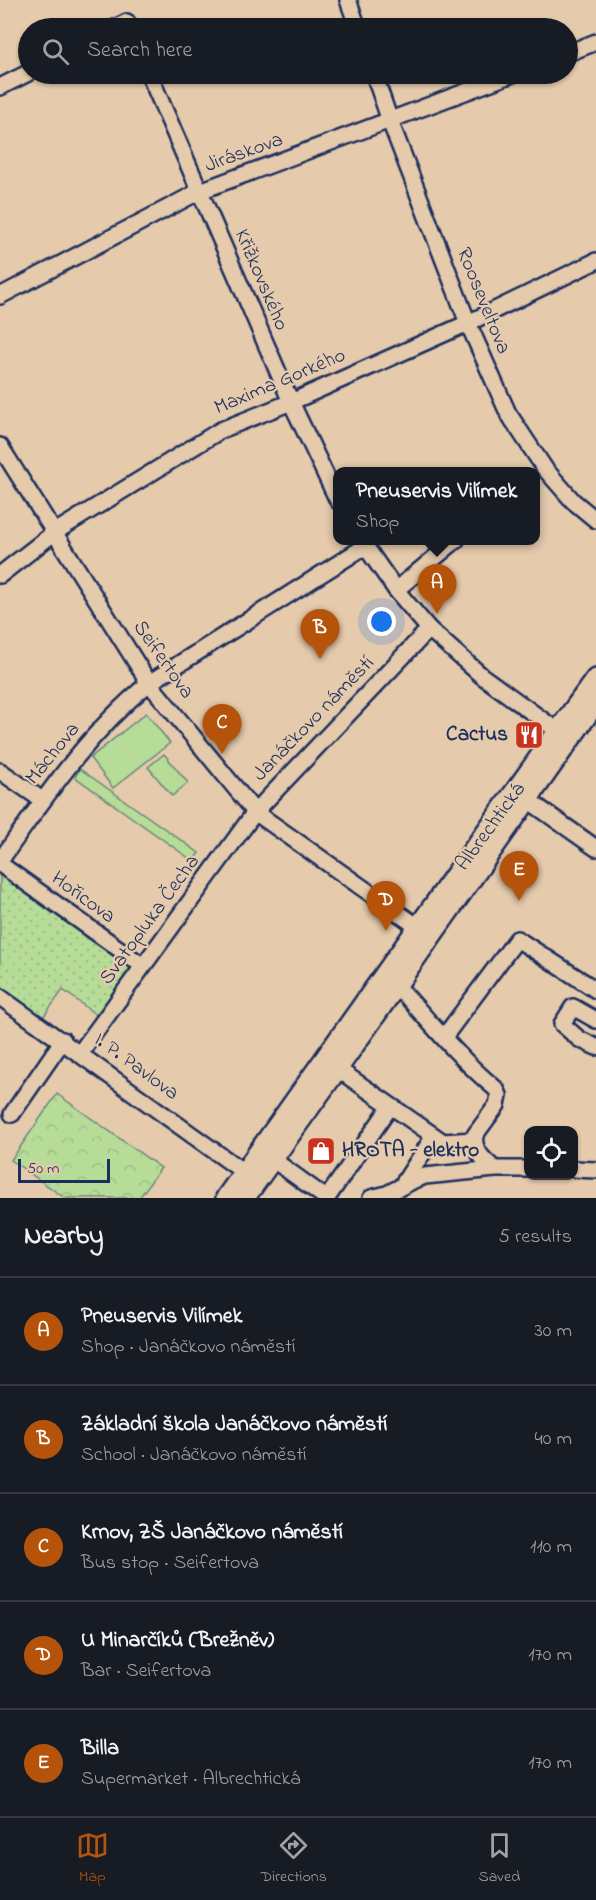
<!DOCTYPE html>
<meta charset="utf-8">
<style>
:root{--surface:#171b24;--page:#242831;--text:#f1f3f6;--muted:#9ea1a6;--line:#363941;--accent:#b45309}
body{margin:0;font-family:"Indie Flower",sans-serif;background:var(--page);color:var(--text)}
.controls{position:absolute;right:18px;bottom:18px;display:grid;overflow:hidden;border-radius:12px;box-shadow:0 2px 4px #0004}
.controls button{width:54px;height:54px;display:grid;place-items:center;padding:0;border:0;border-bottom:2px solid var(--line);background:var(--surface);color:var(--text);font:30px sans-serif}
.scale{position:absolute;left:18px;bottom:15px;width:92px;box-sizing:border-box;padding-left:6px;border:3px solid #1b2f5e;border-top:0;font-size:16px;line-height:21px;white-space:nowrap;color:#1b2f5e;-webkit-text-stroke:4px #e5caac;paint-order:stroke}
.you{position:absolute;left:382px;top:622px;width:21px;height:21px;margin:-15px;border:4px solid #fff;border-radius:50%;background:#1a73e8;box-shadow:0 0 0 9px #1a73e833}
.badge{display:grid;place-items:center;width:39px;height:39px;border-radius:50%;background:var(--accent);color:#fff;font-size:20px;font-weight:700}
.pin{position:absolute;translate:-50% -50px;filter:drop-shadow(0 2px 3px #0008)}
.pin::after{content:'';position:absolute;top:32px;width:21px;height:18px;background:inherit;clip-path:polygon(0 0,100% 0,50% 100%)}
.popup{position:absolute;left:333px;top:467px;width:207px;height:78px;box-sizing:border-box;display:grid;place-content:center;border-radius:12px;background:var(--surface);filter:drop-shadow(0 2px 4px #0005);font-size:20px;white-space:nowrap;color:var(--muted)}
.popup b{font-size:22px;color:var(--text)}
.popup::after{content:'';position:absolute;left:50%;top:100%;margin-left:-12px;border:12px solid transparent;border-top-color:var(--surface)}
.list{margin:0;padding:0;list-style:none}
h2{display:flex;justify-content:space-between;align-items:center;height:78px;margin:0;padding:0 24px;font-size:26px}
h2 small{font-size:20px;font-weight:400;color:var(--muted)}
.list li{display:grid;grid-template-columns:39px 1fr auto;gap:18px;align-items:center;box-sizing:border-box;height:108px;padding:0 24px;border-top:2px solid var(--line)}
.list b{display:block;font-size:22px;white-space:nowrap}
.list p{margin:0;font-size:20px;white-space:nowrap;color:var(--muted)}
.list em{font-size:20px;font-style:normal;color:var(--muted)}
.icon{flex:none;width:33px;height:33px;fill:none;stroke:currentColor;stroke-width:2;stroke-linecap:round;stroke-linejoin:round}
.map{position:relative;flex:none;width:596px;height:1198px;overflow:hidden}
.search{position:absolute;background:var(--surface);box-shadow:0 2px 4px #0004;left:18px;right:18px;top:18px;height:66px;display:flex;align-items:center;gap:15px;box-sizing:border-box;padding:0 21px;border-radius:33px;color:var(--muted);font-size:22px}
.sheet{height:618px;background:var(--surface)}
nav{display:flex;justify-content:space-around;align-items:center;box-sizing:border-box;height:84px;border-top:2px solid var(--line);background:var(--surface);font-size:16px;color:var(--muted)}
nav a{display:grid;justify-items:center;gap:3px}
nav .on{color:var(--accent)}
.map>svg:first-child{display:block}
</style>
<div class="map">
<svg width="596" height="1198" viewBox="0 0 596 1198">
<defs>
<pattern id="grass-dots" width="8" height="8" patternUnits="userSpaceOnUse" patternTransform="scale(1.5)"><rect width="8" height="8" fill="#b6dc98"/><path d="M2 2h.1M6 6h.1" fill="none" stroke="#9cbd85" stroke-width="1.8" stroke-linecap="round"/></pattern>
<pattern id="forest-crowns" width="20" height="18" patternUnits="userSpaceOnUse" patternTransform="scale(1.5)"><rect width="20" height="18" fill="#b6dc98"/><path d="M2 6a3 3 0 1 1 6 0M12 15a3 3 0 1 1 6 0" fill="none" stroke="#9cbd85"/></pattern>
</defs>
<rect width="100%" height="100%" fill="#e5caac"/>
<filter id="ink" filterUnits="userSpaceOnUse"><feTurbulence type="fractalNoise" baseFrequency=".0167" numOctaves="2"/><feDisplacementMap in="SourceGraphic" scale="12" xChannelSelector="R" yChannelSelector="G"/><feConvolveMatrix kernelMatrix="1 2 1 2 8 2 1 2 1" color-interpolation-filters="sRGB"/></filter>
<g filter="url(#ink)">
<path fill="url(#grass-dots)" stroke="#68867b" stroke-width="1.5" d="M 0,872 L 135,969 L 99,1017 L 63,990 L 41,1020 L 0,991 Z"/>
<path fill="url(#forest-crowns)" stroke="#68867b" stroke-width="1.5" d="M 57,1094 L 161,1168 L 139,1198 L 65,1198 L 11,1160 Z"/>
<g fill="#b6dc98" stroke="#68867b" stroke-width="1.5">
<path d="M 146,713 L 170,743 L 113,788 L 90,758 Z"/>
<path d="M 164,754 L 188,783 L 172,796 L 148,767 Z"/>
<path d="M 80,769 L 199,853 L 193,861 L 75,777 Z"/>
</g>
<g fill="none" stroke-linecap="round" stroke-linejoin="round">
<g stroke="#1b2f5e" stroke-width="20">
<g id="street">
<path d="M 348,0 L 358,28"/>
<path d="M 115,28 L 127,22 L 129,28"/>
<path d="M 568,53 L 596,42"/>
<path d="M 149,74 L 291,402 L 338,501"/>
<path d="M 374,74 L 390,121 L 468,323 L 508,413 L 545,469 L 573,501 L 596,520"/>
<path d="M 0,87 L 28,73"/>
<path d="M 0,296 L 200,191 L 513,74"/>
<path d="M 0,446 L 149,683 L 255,812 L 418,927"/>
<path d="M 361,540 L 396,590 L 429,629 L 482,676 L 566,737"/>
<path d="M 0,575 L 55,532 L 221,430 L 291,402 L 468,323 L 596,261"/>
<path d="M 396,590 L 456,540"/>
<path d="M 0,771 L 42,800"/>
<path d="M 521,795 L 596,848"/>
<path d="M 0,861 C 45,797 88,733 149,683 L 364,547"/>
<path d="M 0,864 L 143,966"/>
<path d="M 391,979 C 426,1017 457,1057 496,1089 L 499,1095 L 497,1105 L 475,1135 C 472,1150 485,1161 495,1169"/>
<path d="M 0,997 L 245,1173"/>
<path d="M 596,1020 L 573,1007 L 562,1024 L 579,1039 L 596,1047"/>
<path d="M 444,1037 L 517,939 L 596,990"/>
<path d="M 80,1053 L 255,812 L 429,629"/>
<path d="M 339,1070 L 443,1142 L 474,1140"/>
<path d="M 12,1114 L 63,1040"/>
<path d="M 268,1156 L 326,1198"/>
<path d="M 574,1169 L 596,1170"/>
<path d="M 401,1187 L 434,1136"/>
<path d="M 247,1198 L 339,1070 L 596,706"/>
<path d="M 327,1198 L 390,1107"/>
<path d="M 371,1198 L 387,1194 L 414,1180 L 425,1176 L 495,1169 L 528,1169"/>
</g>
</g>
<g stroke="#1b2f5e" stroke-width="26">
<path id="secondary" d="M 227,1198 C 350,1025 472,852 596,680"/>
</g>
<use href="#street" stroke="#e5caac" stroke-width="15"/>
<use href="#secondary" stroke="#e5caac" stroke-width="21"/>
</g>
</g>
<defs>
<g id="restaurant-square" transform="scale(1.5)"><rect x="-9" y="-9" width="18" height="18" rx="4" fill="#c8321e" stroke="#e5caac"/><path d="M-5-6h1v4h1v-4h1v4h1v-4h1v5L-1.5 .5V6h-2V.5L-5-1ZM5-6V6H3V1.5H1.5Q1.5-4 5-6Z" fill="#fff"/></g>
<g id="shop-square" transform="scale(1.5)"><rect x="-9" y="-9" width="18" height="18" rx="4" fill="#c8321e" stroke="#e5caac"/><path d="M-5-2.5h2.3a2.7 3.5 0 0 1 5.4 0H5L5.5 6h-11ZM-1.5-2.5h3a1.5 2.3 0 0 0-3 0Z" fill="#fff"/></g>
</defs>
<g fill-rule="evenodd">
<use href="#restaurant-square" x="529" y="735"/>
<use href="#shop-square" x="321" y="1151"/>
</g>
<g text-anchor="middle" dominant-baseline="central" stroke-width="4.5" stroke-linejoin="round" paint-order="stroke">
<g font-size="21" fill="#1b2f5e" stroke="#e5caac">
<text transform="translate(244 153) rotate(-20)">Jiráskova</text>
<text transform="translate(261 280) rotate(67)">Křižkovského</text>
<text transform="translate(483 301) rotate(68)">Rooseveltova</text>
<text transform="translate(280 382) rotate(-23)">Maxima Gorkého</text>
<text transform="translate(163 660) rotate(55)">Seifertova</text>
<text transform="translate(314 719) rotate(-46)">Janáčkovo náměstí</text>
<text transform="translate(53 754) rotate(-51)">Máchova</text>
<text transform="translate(491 827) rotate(-54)">Albrechtická</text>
<text transform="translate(83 898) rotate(36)">Hořicova</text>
<text transform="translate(150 920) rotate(-54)">Svatopluka Čecha</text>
<text transform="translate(136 1067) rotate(36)">I. P. Pavlova</text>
</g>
<g font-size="21" font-weight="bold" fill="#1b2f5e" stroke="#e5caac" text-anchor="end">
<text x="508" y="735">Cactus</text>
<text x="342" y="1151" text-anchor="start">HROTA - elektro</text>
</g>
</g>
</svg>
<div class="controls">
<button><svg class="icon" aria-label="locate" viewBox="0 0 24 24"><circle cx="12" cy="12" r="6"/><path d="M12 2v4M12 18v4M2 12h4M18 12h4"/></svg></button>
</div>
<div class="scale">50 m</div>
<div class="you"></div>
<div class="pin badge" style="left:437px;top:614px">A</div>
<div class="popup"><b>Pneuservis Vilímek</b>Shop</div>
<div class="pin badge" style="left:320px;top:659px">B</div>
<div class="pin badge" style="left:222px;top:754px">C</div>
<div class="pin badge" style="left:386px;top:931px">D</div>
<div class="pin badge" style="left:519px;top:901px">E</div>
<div class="search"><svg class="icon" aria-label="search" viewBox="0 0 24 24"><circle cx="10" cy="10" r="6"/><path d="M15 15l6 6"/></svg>Search here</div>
</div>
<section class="sheet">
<h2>Nearby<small>5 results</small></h2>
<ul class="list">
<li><span class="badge">A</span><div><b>Pneuservis Vilímek</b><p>Shop · Janáčkovo náměstí</p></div><em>30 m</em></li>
<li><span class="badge">B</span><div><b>Základní škola Janáčkovo náměstí</b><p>School · Janáčkovo náměstí</p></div><em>40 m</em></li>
<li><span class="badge">C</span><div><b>Krnov, ZŠ Janáčkovo náměstí</b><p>Bus stop · Seifertova</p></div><em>110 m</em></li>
<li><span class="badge">D</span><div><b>U Minarčíků (Brežněv)</b><p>Bar · Seifertova</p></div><em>170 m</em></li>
<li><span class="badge">E</span><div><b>Billa</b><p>Supermarket · Albrechtická</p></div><em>170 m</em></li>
</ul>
</section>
<nav>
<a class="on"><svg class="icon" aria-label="map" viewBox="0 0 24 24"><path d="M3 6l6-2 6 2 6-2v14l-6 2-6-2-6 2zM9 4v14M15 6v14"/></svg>Map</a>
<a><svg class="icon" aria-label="directions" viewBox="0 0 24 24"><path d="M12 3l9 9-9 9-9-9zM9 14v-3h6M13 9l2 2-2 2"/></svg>Directions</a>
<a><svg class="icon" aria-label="saved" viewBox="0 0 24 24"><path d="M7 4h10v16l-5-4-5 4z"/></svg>Saved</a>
</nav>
